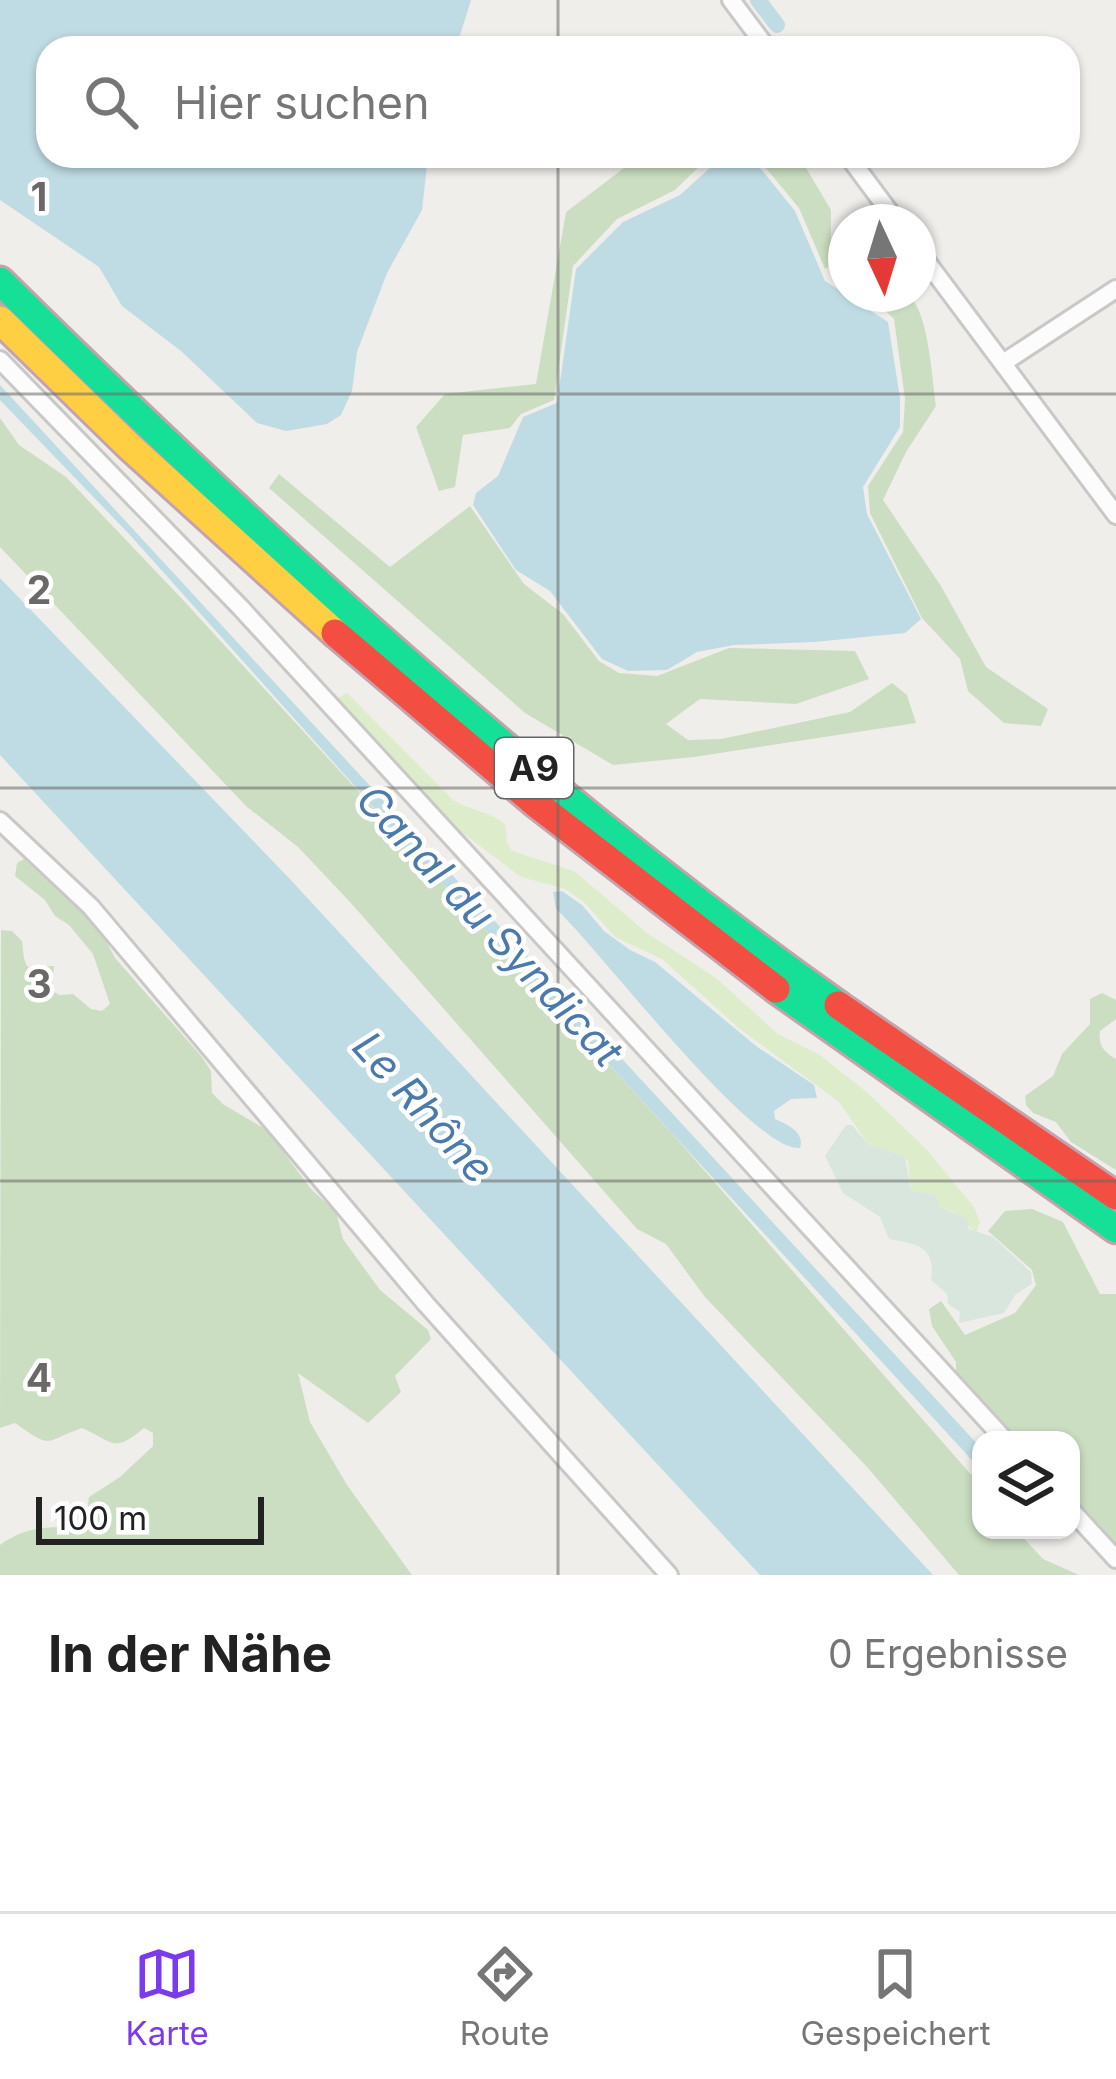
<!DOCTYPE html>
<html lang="de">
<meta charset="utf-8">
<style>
:root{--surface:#fff;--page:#f6f6f6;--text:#222;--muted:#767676;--line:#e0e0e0;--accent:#7c3aed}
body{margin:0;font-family:Inter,sans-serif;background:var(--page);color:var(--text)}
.controls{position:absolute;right:36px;bottom:36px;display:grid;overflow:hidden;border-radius:24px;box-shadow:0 3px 9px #0004}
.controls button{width:108px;height:108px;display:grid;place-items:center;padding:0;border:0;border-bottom:3px solid var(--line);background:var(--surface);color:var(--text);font:60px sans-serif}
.compass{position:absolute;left:828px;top:204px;width:108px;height:108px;border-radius:50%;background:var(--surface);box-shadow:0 3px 9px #0004;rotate:176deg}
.scale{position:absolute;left:36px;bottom:30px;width:228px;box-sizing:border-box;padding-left:12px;border:6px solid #222;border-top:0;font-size:33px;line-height:42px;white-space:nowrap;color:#222;-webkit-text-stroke:9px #fff;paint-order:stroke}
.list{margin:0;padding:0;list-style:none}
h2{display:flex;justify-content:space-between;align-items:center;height:156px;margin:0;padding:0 48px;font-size:51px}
h2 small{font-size:39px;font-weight:400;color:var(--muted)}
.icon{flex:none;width:66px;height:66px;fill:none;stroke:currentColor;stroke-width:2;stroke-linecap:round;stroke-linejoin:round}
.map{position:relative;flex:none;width:1116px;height:1575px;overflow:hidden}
.search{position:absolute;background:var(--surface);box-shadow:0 3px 9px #0004;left:36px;right:36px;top:36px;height:132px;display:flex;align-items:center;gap:30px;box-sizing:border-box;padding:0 42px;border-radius:36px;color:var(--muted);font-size:45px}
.sheet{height:336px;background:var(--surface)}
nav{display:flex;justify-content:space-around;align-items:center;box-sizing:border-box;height:168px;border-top:3px solid var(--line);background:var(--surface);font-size:33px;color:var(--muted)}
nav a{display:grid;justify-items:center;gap:6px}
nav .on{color:var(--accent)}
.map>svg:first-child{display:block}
</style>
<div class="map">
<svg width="1116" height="1575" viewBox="0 0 1116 1575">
<rect width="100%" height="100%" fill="#f0eeeb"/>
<path fill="#ddeccb" d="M 347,693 L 453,800 C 470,810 490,812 505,824 L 507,842 L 512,851 L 574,871 L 647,933 L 716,978 L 778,1034 L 820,1055 L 869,1094 L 926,1149 L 974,1207 L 980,1222 L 976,1233 L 955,1212 L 940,1207 L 936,1195 L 911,1191 L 908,1160 L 869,1145 L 839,1102 L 740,1029 L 662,959 L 615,937 L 584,902 L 565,889 L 521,877 L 443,818 L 337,703 L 338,698 Z"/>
<g fill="#cbdec1">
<path d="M 640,156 L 710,156 L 675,190 L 617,219 L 573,266 L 554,400 L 521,414 L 510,428 L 463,435 L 455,487 L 439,491 L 416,427 L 445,394 L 536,384 L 566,212 Z"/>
<path d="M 756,156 L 799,156 L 831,210 L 831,265 L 825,269 L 799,208 Z"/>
<path d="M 883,294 C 893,294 905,291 912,299 C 929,318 932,380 936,406 L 906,452 L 883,500 L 941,586 L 986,667 L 1048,709 L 1041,726 L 1004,723 L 968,691 L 960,659 L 922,618 L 870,513 L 868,486 L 903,432 L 905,399 L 894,319 L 877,303 Z"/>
<path d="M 0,418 L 19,445 L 66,477 L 183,600 L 676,1138 L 981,1486 L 981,1530 L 1016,1530 L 1043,1559 L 1079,1575 L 959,1575 L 868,1468 L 705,1297 L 666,1244 L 637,1229 L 350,902 L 298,847 L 246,806 L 0,547 Z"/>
<path d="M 279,474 L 390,567 L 470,506 L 524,584 L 563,614 L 599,661 L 619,673 L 657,676 L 729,648 L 855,651 L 869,679 L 796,704 L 700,699 L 666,724 L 688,740 L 721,739 L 850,712 L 892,683 L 907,695 L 916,723 L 694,757 L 613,765 L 525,713 L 269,488 Z"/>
<path d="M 24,859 L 101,931 L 115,958 L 202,1057 L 211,1071 L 212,1093 L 224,1105 L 267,1130 L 311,1189 L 336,1212 L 343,1239 L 380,1290 L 428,1330 L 431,1339 L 395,1376 L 401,1392 L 368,1423 L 298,1373 L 310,1422 L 347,1485 L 412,1575 L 0,1575 L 0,1545 C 25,1527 44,1527 74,1527 L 87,1512 L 89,1497 L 120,1477 L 153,1446 L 153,1433 L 144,1428 C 113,1454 114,1442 82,1428 C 42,1442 54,1450 15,1423 L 0,1428 L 1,930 L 12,931 L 22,941 C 24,955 22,967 37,973 L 42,966 L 54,966 L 52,991 L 60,995 L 73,994 L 91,1009 L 102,1011 L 110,1004 L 93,954 L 69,925 L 55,916 L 45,900 L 15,876 L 17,863 Z"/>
<path d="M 1102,993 L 1116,1000 L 1116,1019 L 1100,1031 C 1098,1046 1104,1052 1116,1059 L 1116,1170 L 1071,1142 L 1056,1122 L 1033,1113 L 1026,1105 L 1025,1096 L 1053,1076 L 1062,1054 L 1090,1024 L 1090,999 Z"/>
<path d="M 1032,1209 L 1063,1222 L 1100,1294 L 1116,1294 L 1116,1551 L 1071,1500 L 1071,1440 L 1014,1440 L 964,1384 L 956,1371 L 956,1362 L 932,1326 L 929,1309 L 941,1301 L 965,1335 L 1015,1313 L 1036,1285 L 1032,1270 L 988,1231 L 1005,1211 Z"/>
</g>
<path fill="#d9e6de" d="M 846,1125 L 852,1125 L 869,1145 L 905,1157 L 911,1191 L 936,1195 L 940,1207 L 967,1218 L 969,1229 L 993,1237 L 1031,1272 L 1032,1284 L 1016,1294 L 1004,1313 L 959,1323 L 960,1312 L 948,1304 L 947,1294 L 931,1280 C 936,1247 918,1244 889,1239 L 880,1217 L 843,1193 L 825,1156 Z"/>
<g fill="#bfdbe3">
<path d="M 0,0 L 471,0 L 456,48 L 48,48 L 48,156 L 428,156 L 422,210 L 387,273 L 357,352 L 352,391 L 341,415 L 327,424 L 286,431 L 257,423 L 181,351 L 122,306 L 99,267 L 0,200 Z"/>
<path d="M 731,157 L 752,158 L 795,211 L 825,281 L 888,322 L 900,398 L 900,427 L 863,487 L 867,514 L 921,619 L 905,633 L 814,642 L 734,645 L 697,652 L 667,670 L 628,671 L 602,659 L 550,591 L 516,570 L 473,505 L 476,493 L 498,476 L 523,417 L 557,403 L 576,269 L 623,222 L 680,195 L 712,166 Z"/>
<path d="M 0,385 L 981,1448 L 981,1470 L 412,850 L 130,535 L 0,400 Z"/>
<path d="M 0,578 L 288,877 L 933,1575 L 760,1575 L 0,755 Z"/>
<path d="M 562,891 L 582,905 L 604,931 L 630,950 L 655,962 L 756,1046 L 814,1085 L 817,1098 L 791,1099 L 774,1111 L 775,1119 C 788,1125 805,1132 800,1148 C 753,1153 598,947 556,909 L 553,892 Z"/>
</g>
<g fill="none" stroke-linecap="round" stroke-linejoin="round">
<path stroke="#bfdbe3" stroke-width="16" d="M 758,0 L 777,25"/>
<g stroke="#c9c8c7" stroke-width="22">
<g id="street">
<path d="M 731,0 L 767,48"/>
<path d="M 848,156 L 897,222"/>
<path d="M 918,250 L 1116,515"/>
<path d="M 0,360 L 240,607 L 1005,1440"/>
<path d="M 1003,363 L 1116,289"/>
<path d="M 0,821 L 91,907 L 426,1304 L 669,1575"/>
<path d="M 1071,1510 L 1116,1559"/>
</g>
</g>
<g stroke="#c5a2ac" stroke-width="33">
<g id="fast">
<path d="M 0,281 C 263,540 537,791 838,1005"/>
<path d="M 776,989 L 1116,1229"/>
</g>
</g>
<g stroke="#c5a2ac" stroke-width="33">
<path id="slow" d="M 0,320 L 129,446 L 335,633"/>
</g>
<g stroke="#c5a2ac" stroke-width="33">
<g id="jam">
<path d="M 335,633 L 535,803 L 776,989"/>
<path d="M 838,1005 L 1116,1196"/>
</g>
</g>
<use href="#street" stroke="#fdfcfc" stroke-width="16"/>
<use href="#fast" stroke="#16e098" stroke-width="27"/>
<use href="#slow" stroke="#ffcf43" stroke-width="27"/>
<use href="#jam" stroke="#f24e42" stroke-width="27"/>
</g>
<path fill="none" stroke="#6a6968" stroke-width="3" stroke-opacity="0.55" d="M 558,0 L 558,48M 558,156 L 558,1575M 0,394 L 1116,394M 0,788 L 1116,788M 0,1181 L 1116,1181"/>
<g text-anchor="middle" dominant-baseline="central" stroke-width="9" stroke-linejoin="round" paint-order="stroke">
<rect fill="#fff" stroke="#646464" stroke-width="3" x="495" y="738" width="78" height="60" rx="9"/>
<g font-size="36" font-weight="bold" fill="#222">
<text x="534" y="768">A9</text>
</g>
<g font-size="42" font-style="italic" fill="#4a7aab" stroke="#fff">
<text transform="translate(490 925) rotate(47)">Canal du Syndicat</text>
<text transform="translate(424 1107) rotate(48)">Le Rhône</text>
</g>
</g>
<g font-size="39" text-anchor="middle" font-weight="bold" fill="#6a6968" stroke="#fff" stroke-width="9" stroke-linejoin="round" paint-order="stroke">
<text x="39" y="211">1</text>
<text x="39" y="604">2</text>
<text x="39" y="998">3</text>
<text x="39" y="1392">4</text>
</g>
</svg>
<div class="controls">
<button><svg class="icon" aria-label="layers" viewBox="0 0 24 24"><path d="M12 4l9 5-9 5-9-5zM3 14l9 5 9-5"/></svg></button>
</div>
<svg class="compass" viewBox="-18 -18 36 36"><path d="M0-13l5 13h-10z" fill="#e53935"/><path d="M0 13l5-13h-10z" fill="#767676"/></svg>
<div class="scale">100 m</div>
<div class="search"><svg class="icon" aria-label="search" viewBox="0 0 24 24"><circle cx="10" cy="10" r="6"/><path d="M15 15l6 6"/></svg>Hier suchen</div>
</div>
<section class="sheet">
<h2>In der Nähe<small>0 Ergebnisse</small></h2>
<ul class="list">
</ul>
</section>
<nav>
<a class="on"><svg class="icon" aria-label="map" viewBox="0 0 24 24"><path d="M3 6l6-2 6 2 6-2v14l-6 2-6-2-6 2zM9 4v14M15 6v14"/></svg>Karte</a>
<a><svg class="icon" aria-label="directions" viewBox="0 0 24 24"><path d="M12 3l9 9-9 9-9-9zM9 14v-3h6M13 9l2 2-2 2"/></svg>Route</a>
<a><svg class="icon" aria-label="saved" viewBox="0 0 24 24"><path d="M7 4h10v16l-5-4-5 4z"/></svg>Gespeichert</a>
</nav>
